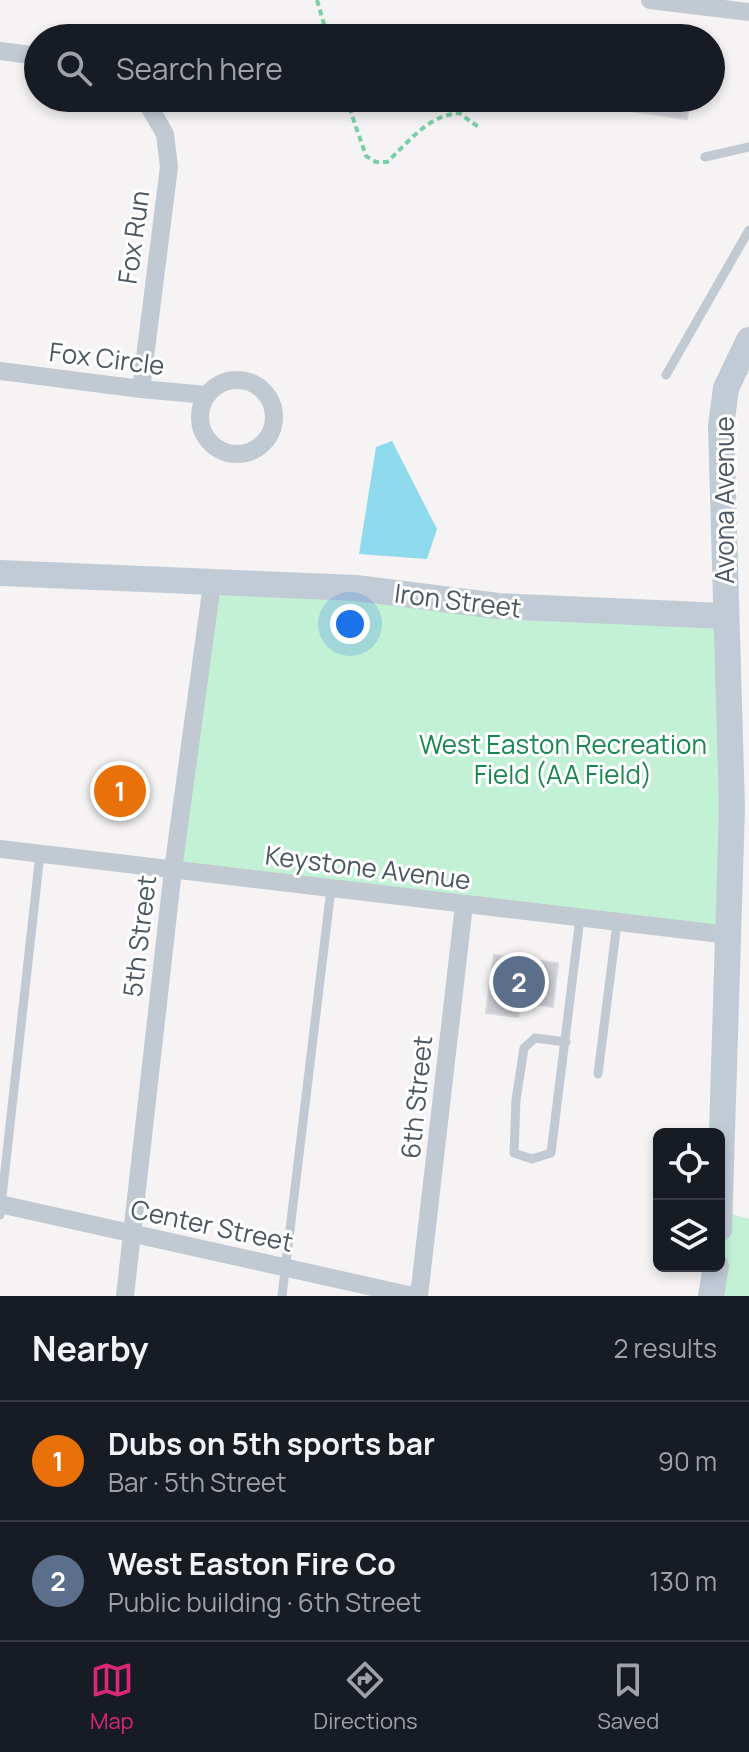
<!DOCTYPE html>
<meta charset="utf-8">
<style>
:root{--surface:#171b24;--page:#242831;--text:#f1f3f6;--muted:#9ea1a6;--line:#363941;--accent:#db2777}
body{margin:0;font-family:Manrope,sans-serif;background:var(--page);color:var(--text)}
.controls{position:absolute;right:24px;bottom:24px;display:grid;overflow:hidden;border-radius:12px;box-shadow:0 4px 12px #0003}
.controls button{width:72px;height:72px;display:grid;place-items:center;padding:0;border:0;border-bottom:2px solid var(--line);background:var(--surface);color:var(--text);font:40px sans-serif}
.you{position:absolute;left:350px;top:624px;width:28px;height:28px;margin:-20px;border:6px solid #fff;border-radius:50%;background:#1a73e8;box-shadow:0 0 0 12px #1a73e833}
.badge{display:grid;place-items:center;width:52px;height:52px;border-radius:50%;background:var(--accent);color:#fff;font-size:26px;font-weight:700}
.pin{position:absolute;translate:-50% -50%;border:4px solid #fff;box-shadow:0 2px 8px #0006}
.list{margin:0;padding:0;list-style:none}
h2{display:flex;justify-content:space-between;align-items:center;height:104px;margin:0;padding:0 32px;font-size:34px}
h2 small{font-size:26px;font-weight:400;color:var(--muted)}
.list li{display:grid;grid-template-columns:52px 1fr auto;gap:24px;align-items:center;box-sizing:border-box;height:120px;padding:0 32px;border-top:2px solid var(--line)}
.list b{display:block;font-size:30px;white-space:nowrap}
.list p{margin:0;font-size:26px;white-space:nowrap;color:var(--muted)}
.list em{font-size:26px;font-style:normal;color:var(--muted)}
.icon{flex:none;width:44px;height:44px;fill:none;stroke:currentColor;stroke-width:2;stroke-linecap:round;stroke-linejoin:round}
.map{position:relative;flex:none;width:749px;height:1296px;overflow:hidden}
.search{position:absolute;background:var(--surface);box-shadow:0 4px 12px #0003;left:24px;right:24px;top:24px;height:88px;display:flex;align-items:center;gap:20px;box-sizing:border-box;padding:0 28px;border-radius:44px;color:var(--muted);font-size:30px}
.sheet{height:344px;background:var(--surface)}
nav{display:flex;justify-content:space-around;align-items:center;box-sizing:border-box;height:112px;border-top:2px solid var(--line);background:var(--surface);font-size:22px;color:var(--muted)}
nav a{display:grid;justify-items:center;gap:4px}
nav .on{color:var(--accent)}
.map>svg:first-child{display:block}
</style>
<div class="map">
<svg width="749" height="1296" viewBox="0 0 749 1296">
<rect width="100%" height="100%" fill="#f5f3f3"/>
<g fill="#c3f1d5">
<path d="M 212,584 L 725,616 L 729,935 L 173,870 Z"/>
<path d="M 721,1211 L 749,1219 L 749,1296 L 708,1296 L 719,1266 Z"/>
</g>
<path fill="#90daee" d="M 392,441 L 437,529 L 427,559 L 359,554 L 376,447 Z"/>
<g fill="#cdcfd5" stroke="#d7d9de" stroke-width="2">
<path d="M 467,29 L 527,38 L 466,38 Z"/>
<path d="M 539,98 L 690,98 L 687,119 Z"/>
<path d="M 494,955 L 558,963 L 553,1007 L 520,1003 L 518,1017 L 486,1013 Z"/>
</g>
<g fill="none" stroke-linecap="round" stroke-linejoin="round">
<g stroke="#7ad0a6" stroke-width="4" stroke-dasharray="6 4" stroke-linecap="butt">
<path d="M 317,0 L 328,38"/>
<path d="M 346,98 L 366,156 L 376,162 L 387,162 C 410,141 427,116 459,113 L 480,128"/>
</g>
<g stroke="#c1cad2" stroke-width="9">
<path d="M 705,157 L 749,147"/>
<path d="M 666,375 L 749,230"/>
<path d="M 566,1042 L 535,1038 L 524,1048 L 516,1100 L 514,1153 L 532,1159 L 551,1153 L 580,918"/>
<path d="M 598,1074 L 617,923"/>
<path d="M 0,1215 L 40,854"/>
<path d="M 282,1296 L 331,889"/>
</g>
<g stroke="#c1cad2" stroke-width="18">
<path d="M 650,0 L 749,12"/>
<path d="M 0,51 L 38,56"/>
<path d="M 0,371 L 141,389 L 207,395"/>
<circle cx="237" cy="417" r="37"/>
<path d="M 141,389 L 169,167 L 165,134 L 144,98"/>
<path d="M 0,849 L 729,935"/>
<path d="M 0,1204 L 413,1296"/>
<path d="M 125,1296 L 173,870 L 212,584"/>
<path d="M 419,1296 L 464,905"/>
</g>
<g stroke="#c1cbd6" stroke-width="26">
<path d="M 0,573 L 356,588 L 498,606 L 725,616"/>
<path d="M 719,1229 L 732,808 L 721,426 L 726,388 L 749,340"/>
<path d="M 711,1296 L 716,1266"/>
</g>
</g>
<g text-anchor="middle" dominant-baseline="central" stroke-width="6" stroke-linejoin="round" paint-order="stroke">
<g font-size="26" fill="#4a5661" stroke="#fff">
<text transform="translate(133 237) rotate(-82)">Fox Run</text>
<text transform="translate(107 358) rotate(7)">Fox Circle</text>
<text transform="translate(724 500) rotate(-90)">Avona Avenue</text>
<text transform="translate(458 600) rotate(7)">Iron Street</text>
<text transform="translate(368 867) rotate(7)">Keystone Avenue</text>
<text transform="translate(139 936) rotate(-83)">5th Street</text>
<text transform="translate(416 1097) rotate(-84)">6th Street</text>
<text transform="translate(212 1225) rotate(12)">Center Street</text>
</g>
<g font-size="26" fill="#17864f" stroke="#fff">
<text x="563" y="744">West Easton Recreation<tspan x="563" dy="30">Field (AA Field)</tspan></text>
</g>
</g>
</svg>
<div class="controls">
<button><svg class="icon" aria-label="locate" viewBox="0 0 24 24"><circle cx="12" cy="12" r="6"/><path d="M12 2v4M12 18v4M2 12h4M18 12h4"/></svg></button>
<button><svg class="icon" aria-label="layers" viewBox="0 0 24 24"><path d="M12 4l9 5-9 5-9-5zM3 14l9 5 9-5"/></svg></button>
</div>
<div class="you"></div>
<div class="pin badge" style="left:120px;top:791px;background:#e8710a">1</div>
<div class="pin badge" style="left:519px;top:982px;background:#5c6f8a">2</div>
<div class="search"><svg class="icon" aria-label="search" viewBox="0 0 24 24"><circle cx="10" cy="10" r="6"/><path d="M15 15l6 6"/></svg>Search here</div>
</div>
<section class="sheet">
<h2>Nearby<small>2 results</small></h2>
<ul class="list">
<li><span class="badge" style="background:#e8710a">1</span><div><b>Dubs on 5th sports bar</b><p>Bar · 5th Street</p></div><em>90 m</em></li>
<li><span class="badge" style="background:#5c6f8a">2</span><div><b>West Easton Fire Co</b><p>Public building · 6th Street</p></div><em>130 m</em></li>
</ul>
</section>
<nav>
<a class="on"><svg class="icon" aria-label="map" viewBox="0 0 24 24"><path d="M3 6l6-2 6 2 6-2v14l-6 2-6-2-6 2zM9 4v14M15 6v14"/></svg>Map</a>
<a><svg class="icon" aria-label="directions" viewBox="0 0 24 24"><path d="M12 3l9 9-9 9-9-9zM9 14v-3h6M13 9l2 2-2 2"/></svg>Directions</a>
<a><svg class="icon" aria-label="saved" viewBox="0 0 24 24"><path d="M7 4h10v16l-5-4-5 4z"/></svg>Saved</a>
</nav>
